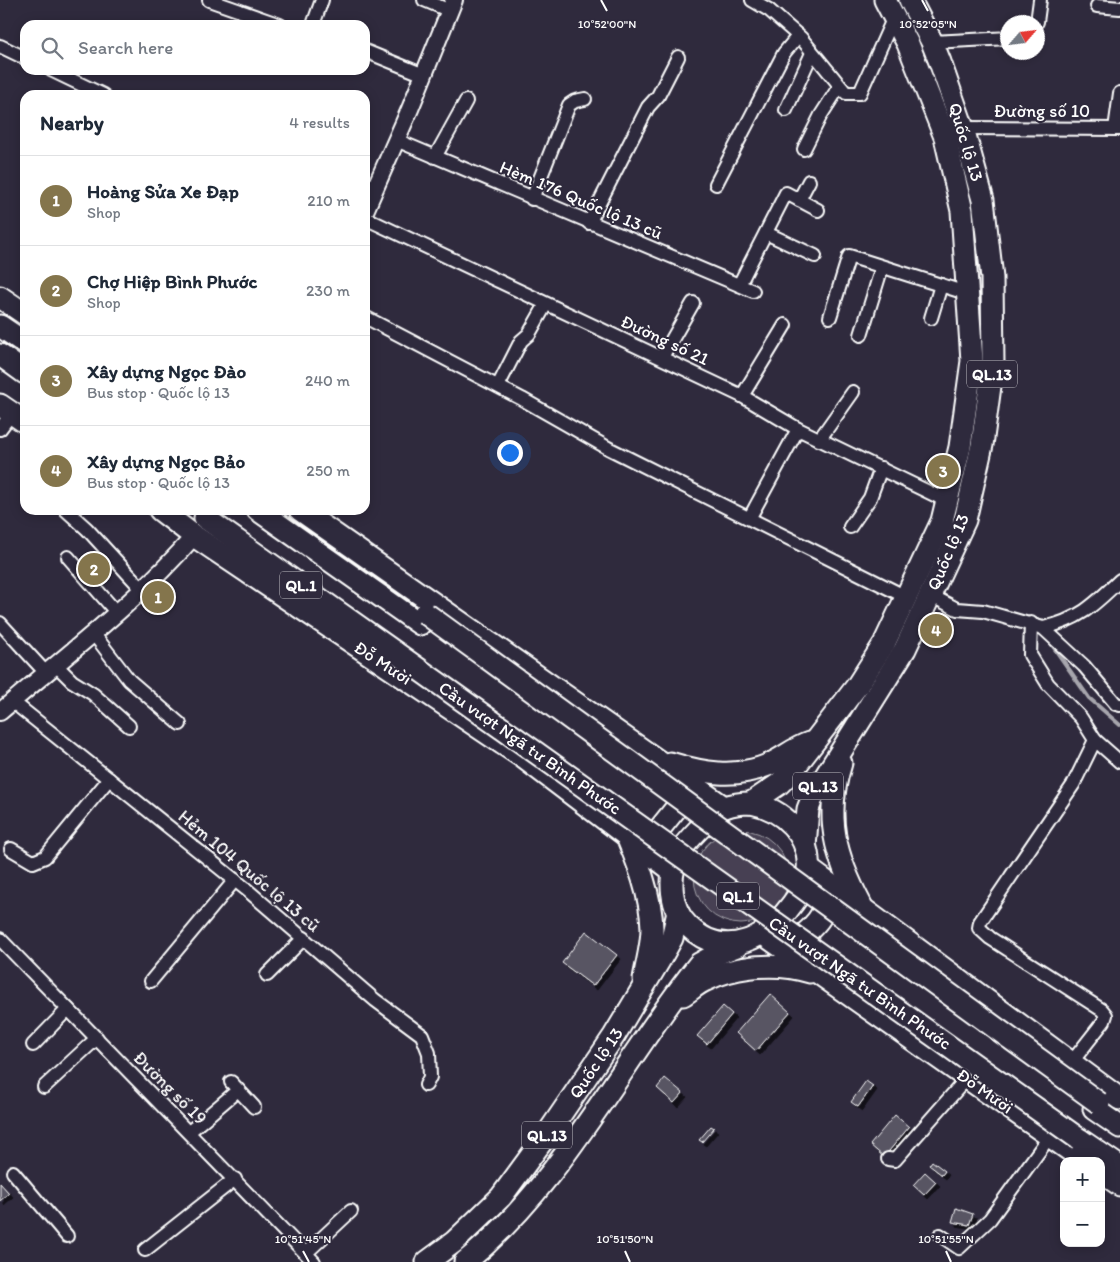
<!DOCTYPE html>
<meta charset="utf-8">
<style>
:root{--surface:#fff;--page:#f6f6f7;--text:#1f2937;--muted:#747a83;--line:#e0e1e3;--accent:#84754c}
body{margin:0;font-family:Itim,sans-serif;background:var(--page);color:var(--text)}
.controls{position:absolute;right:15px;bottom:15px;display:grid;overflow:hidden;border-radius:10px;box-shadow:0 2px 12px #0003}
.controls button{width:45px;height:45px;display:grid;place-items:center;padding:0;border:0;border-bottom:1px solid var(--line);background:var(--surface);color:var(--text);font:25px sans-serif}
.compass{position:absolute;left:1000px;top:15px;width:45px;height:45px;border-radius:50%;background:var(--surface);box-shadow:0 2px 12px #0003;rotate:62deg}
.you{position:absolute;left:509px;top:452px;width:18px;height:18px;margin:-12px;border:4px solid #fff;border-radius:50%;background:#1a73e8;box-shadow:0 0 0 8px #1a73e833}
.badge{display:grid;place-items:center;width:32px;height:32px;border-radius:50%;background:var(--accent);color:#fff;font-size:16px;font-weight:700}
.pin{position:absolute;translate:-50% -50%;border:2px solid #fff;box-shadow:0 1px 5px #0006}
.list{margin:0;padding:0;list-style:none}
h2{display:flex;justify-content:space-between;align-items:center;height:65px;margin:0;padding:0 20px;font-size:21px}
h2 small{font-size:16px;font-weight:400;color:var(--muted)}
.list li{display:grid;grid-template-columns:32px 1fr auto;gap:15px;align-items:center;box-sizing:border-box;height:90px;padding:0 20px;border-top:1px solid var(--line)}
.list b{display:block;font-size:19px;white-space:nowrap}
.list p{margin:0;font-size:16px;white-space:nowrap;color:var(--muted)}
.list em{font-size:16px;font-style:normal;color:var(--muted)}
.icon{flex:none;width:28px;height:28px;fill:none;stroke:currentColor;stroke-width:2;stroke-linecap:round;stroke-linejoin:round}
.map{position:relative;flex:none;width:1120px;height:1262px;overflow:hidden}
.search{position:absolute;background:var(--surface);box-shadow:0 2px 12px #0003;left:20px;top:20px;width:350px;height:55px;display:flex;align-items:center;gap:12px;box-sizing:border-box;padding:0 18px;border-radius:15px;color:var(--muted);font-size:19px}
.panel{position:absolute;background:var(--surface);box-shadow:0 2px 12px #0003;left:20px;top:90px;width:350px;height:425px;border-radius:15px}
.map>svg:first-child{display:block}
</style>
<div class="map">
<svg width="1120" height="1262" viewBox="0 0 1120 1262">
<defs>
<filter id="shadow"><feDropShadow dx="4" dy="4" stdDeviation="0" flood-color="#0009"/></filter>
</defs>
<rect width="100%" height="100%" fill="#2f2a3d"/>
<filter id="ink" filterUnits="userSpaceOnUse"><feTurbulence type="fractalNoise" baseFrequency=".02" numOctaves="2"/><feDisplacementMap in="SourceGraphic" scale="10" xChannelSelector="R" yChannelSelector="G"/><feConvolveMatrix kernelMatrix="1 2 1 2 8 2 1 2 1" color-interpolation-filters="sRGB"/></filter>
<g filter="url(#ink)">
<circle fill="#464152" stroke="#a2a0a8" cx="741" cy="877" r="47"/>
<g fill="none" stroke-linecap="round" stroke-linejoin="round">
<path stroke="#a7a6ad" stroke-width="4" d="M 1050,642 L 1089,698 L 1120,725"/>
</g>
<g fill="#595564" stroke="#fff" filter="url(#shadow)">
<path d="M 586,931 L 617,955 L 593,986 L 562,963 Z"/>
<path d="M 770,994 L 790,1012 L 756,1051 L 736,1033 Z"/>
<path d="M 723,1006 L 732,1014 L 707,1044 L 697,1036 Z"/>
<path d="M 665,1078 L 683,1093 L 674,1103 L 657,1088 Z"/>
<path d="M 866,1081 L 873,1086 L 858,1107 L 851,1102 Z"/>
<path d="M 895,1115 L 909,1127 L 884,1157 L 870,1145 Z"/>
<path d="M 711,1126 L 714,1128 L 702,1142 L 699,1140 Z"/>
<path d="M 932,1161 L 945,1171 L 942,1175 L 929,1165 Z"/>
<path d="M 925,1172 L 936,1182 L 924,1195 L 913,1185 Z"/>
<path d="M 0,1183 L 9,1193 L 0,1201 Z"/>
<path d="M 956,1208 L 973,1214 L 969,1225 L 952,1222 Z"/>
</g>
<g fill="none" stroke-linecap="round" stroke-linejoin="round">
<g stroke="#fff" stroke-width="16">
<g id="minor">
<path d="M 209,0 L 280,25"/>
<path d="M 424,0 L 450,11"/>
<path d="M 752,0 L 769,10 L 801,38 L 846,93 L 860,93 L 894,17"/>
<path d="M 1097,6 L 1120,8"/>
<path d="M 314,22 L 322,0"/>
<path d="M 1037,22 L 1040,0"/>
<path d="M 932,42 L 1008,38"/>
<path d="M 0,46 L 25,58"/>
<path d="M 365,51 L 424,75"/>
<path d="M 51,70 L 103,95"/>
<path d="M 786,110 L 812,53"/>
<path d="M 963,128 L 1120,129"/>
<path d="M 1115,129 L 1120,93"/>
<path d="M 396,140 L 753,291"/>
<path d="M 804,149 L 821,115 L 839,87"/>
<path d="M 435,157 L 466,101"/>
<path d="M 716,184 L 784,53 L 798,36"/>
<path d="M 532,199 L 569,105 L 575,101 L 585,99"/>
<path d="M 799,200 L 809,181"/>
<path d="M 365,218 L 742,396 L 798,429 L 947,501"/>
<path d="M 589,223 L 648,107 L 658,96 L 678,57"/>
<path d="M 766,233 L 815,256"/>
<path d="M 739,285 L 786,193 L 818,210"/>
<path d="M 365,317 L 522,399 L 608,448 L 906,597"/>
<path d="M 830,317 L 849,256 L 969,294"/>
<path d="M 931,318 L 941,285"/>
<path d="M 861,335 L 882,267"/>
<path d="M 662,357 L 693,303"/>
<path d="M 498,386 L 521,341 L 529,334 L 546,304"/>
<path d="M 742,396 L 785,325"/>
<path d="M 0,429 L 12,413"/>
<path d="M 819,440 L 853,392"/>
<path d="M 66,510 L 87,529 L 142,589"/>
<path d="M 750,517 L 798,429"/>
<path d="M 850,527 L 870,498 L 881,468"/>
<path d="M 68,557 L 117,613"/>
<path d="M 930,595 L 957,609 L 983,611 L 1043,628 L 1084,666 L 1116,704 L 1120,705"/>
<path d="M 0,623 L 46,673"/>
<path d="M 1031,623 L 1030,655 L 1048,684 L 1081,718 L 1095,740 L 1120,762"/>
<path d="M 1043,628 C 1079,620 1094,605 1120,580"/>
<path d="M 93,633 L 129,680 L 180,724"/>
<path d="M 56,665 L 72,681 L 93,694 L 129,726"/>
<path d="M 13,702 L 246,889 L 375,1000 L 422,1035 L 429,1053 L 430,1077 L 426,1085"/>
<path d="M 11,849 L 33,862 L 45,857 L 109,779"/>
<path d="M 0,939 L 314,1262"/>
<path d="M 267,975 L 304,938"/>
<path d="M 151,981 L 235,880"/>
<path d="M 33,1045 L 68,1009"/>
<path d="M 1071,1063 L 1104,1021 L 1106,1015 L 1102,1010 L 990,938 L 979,928 L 980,922 L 1073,785 L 1095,740"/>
<path d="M 231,1082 L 254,1107"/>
<path d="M 44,1087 L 97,1038"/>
<path d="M 189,1132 L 238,1090"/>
<path d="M 888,1159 L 895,1160 L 967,1078"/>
<path d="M 13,1172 L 67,1236"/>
<path d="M 940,1235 L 959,1248 L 990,1219 L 1050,1136"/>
<path d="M 145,1250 L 235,1179"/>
<path d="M 306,1253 L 351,1211"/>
</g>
</g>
<g stroke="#fff" stroke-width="20">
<g id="tertiary">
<path d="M 365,211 L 410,109 L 454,0"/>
<path d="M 0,712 C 66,655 137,602 194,536"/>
</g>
</g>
<g stroke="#fff" stroke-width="25">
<g id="trunk">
<path d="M 0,297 L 25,314"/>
<path d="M 0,326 L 25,343"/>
<path d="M 0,355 L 25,373"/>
<path d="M 0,405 L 25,422"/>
<path d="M 160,510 L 194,536 L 524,758 L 673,871"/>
<path d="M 258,510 L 420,624"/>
<path d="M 300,510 L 724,807"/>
<path d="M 205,518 L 396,653"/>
<path d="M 670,763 C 703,773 734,779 768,765 C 782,759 794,748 809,743"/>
<path d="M 841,763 C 824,817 835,856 861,905"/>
<path d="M 751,803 L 779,784 L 791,772 L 857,686 L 884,644 L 942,521 L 960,447 L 972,361 L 962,211 L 945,137 L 908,44 L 885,0"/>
<path d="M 751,803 C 782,809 811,835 808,869 C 808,880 800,894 793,903 C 768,938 725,962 688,926 C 670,909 668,878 678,855 C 683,845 694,834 702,826 C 709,818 715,810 725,807 C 733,804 743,803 751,803 Z"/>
<path d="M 626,834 C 638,863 651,895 652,928 C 652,945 647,962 644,979"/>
<path d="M 805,847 L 808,809 L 813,796 L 905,649 L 965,520 L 982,445 L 993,364 L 992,278 L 983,200 L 963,128 L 940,62 L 932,42 L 910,0"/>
<path d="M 655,856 L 656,838 L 661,827 L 693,787"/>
<path d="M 809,869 L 1120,1099"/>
<path d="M 763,934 L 1085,1161"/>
<path d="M 784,949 C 805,936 831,916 828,888"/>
<path d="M 683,995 C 691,990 698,983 706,980 C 737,965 778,962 810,972"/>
<path d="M 1094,1109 L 1120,1127"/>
<path d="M 1079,1139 L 1120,1167"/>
<path d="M 1101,1172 L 1120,1185"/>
<path d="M 427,1262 L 454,1242 L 501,1197 L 548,1133 L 614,1036 L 659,961 L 672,938 L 678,912"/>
<path d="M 465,1262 C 562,1185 622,1060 699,964 L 719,953 L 737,946"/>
</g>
</g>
<use href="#minor" stroke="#2f2a3d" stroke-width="12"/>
<use href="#tertiary" stroke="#2f2a3d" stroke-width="16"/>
<use href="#trunk" stroke="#2f2a3d" stroke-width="21"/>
<g stroke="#fff" stroke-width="25" stroke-linecap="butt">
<g id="trunk-bridge">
<path d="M 425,613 L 1099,1103"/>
<path d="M 396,653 L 1079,1139"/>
</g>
</g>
<use href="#trunk-bridge" stroke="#2f2a3d" stroke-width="21"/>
</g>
</g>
<path fill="none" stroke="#fff" stroke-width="2" d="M 601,0 L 607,11M 922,0 L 928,11M 303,1251 L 309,1262M 625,1251 L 630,1262M 946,1251 L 951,1262"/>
<g text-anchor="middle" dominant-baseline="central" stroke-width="4" stroke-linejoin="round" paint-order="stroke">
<g fill="#2f2a3d" stroke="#c1bfc5" stroke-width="1">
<rect x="967" y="360.5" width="50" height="27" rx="4"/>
<rect x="280" y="571.5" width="42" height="27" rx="4"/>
<rect x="793" y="772.5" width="50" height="27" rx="4"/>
<rect x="717" y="882.5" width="42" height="27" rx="4"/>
<rect x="522" y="1121.5" width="50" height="27" rx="4"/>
</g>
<g font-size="16" font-weight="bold" fill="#fff">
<text x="992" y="374">QL.13</text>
<text x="301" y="585">QL.1</text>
<text x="818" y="786">QL.13</text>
<text x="738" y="896">QL.1</text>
<text x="547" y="1135">QL.13</text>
</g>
<g font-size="18" fill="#fff" stroke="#2f2a3d">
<text x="1042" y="111">Đường số 10</text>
<text transform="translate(966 142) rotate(73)">Quốc lộ 13</text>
<text transform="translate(581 200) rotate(23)">Hèm 176 Quốc lộ 13 cũ</text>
<text transform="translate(665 340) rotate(25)">Đường số 21</text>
<text transform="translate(948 552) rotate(-67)">Quốc lộ 13</text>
<text transform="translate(383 663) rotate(33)">Đỗ Mười</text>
<text transform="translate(530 748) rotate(35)">Cầu vượt Ngã tư Bình Phước</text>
<text transform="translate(249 871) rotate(40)">Hẻm 104 Quốc lộ 13 cũ</text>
<text transform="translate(860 983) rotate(35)">Cầu vượt Ngã tư Bình Phước</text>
<text transform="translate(596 1063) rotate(-56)">Quốc lộ 13</text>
<text transform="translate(170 1088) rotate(45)">Đường số 19</text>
<text transform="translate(985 1091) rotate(35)">Đỗ Mười</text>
</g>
</g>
<g font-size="12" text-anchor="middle" fill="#fff" stroke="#2f2a3d" stroke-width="4" stroke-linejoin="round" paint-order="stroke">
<text x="607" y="28">10°52'00"N</text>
<text x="928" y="28">10°52'05"N</text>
<text x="303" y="1243">10°51'45"N</text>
<text x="625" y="1243">10°51'50"N</text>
<text x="946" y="1243">10°51'55"N</text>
</g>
</svg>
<div class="controls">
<button>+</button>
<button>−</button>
</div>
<svg class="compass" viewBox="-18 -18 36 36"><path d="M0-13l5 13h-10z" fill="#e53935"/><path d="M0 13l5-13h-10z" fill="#747a83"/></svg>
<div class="you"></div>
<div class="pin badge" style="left:158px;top:597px">1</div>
<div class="pin badge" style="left:94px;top:569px">2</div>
<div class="pin badge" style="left:943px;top:471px">3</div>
<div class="pin badge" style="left:936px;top:630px">4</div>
<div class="search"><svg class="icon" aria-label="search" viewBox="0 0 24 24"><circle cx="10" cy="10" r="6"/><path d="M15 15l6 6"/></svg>Search here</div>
<section class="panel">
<h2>Nearby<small>4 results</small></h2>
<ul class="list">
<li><span class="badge">1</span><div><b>Hoàng Sửa Xe Đạp</b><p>Shop</p></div><em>210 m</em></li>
<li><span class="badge">2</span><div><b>Chợ Hiệp Bình Phước</b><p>Shop</p></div><em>230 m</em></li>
<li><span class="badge">3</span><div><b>Xây dựng Ngọc Đào</b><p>Bus stop · Quốc lộ 13</p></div><em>240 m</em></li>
<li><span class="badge">4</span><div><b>Xây dựng Ngọc Bảo</b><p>Bus stop · Quốc lộ 13</p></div><em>250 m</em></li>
</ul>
</section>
</div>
